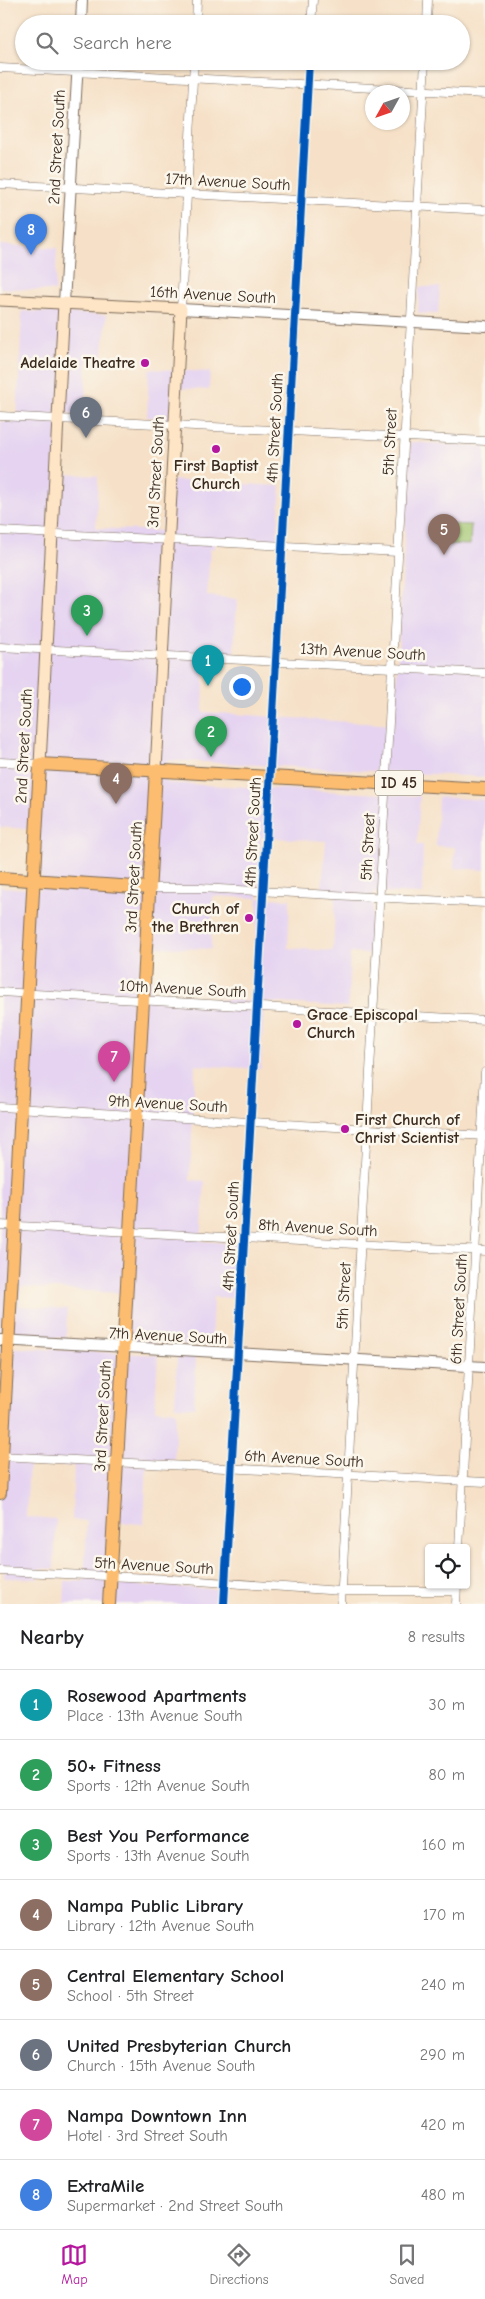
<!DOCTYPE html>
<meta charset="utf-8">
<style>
:root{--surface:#fff;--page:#f6f6f6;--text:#202124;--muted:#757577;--line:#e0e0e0;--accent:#b5179e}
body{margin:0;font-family:"Comic Neue",sans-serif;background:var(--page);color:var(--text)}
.controls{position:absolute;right:15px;bottom:15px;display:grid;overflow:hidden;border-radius:5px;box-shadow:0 1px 4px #0004}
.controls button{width:45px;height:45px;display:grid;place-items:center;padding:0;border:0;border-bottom:1px solid var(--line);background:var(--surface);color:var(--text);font:25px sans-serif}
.compass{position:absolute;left:365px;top:85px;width:45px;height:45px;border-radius:50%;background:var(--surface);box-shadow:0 1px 4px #0004;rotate:230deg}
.you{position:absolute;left:241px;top:686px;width:18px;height:18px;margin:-12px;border:4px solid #fff;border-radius:50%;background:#1a73e8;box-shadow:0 0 0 8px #1a73e833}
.badge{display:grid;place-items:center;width:32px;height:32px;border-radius:50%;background:var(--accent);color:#fff;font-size:16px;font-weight:700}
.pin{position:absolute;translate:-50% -41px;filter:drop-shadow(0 1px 2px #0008)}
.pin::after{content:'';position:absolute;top:26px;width:18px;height:15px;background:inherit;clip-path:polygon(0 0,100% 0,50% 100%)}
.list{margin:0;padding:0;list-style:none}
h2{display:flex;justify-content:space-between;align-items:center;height:65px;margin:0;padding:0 20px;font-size:21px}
h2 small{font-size:16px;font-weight:400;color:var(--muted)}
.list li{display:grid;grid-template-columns:32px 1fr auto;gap:15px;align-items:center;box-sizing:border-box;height:70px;padding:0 20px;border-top:1px solid var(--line)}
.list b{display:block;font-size:19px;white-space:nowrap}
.list p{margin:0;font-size:16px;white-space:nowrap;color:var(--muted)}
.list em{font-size:16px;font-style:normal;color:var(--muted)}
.icon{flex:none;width:28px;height:28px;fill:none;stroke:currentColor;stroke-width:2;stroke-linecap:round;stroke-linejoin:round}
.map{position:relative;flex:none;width:485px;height:1604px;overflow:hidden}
.search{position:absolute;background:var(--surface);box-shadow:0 1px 4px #0004;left:15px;right:15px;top:15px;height:55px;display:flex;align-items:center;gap:12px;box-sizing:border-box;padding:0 18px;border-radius:28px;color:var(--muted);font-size:19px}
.sheet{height:625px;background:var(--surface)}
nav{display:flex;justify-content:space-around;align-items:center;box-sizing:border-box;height:70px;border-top:1px solid var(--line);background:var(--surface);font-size:14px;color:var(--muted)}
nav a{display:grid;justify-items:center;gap:2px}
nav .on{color:var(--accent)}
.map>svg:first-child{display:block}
</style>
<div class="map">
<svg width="485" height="1604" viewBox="0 0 485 1604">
<rect width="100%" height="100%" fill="#fbf7ec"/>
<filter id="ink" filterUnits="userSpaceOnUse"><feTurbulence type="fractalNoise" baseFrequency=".02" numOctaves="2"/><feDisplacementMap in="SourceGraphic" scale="10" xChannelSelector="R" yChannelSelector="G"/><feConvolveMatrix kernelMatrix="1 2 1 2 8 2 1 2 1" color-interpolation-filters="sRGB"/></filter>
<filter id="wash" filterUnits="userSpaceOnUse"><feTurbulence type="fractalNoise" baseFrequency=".0096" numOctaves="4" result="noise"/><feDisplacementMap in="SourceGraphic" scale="20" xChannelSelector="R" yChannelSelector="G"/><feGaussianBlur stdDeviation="1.12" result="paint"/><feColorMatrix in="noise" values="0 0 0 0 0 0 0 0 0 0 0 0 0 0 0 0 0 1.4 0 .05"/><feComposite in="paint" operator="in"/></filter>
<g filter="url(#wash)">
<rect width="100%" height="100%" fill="#f6e1c8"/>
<g fill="#e5d3f1" fill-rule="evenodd">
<path d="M 0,245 L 57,248 L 55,291 L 0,288 Z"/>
<path d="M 419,287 L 440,287 L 438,314 L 418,313 Z"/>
<path d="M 22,311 L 107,315 L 102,361 L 87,360 L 85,414 L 65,413 L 61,474 L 98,476 L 96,528 L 162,531 L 165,480 L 281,486 L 277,540 L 215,537 L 214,549 L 210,549 L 207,596 L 237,599 L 234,654 L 205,652 L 203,712 L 394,725 L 410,442 L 485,447 L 485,777 L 167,760 L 166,783 L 420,796 L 417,845 L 423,845 L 422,894 L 374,892 L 370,954 L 350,953 L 348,1007 L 264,1002 L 261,1069 L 195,1065 L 190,1180 L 205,1181 L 201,1241 L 239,1244 L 236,1298 L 213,1297 L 211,1346 L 118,1341 L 120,1293 L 21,1287 L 19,1306 L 67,1309 L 66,1338 L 0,1334 L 0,887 L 41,890 L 42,875 L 28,869 L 31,829 L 0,827 L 0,439 L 1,421 L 17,422 ZM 261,837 L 326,841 L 322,889 L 336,890 L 333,951 L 288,948 L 290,899 L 258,898 ZM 213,896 L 258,898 L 252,1001 L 151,996 L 154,947 L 211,949 Z"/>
<path d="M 149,369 L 210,372 L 209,390 L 173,388 L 171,419 L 147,417 Z"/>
<path d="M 438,797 L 485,800 L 485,870 L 454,868 L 455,847 L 436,846 Z"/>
<path d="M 0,1347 L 158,1355 L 155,1409 L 176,1411 L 174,1460 L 147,1459 L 144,1524 L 108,1522 L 105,1584 L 220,1589 L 219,1604 L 64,1604 L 65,1581 L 84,1581 L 87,1521 L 72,1520 L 74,1466 L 29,1464 L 26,1517 L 56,1519 L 54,1569 L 39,1568 L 38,1579 L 4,1578 L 5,1566 L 0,1566 Z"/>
<path d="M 177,1356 L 196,1357 L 194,1407 L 175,1406 Z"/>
</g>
<path fill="#a2c670" stroke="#6e7847" d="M 448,524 L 471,525 L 470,545 L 447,544 Z"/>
</g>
<g filter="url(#ink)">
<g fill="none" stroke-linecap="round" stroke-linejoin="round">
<g stroke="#7c6a5a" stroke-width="9">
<g id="minor">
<path d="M 196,24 L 197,0"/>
<path d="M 311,24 L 313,0"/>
<path d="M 427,24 L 428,0"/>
<path d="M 0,68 L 485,94"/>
<path d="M 0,184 L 485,210"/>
<path d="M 181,309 L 194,61"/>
<path d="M 0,416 L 485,441"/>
<path d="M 0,531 L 398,552"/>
<path d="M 0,647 L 485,673"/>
<path d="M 0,762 L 40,764"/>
<path d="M 150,888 L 200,888 L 485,903"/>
<path d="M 0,992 L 485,1020"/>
<path d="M 0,1107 L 485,1136"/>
<path d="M 0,1225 L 485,1251"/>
<path d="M 0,1456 L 485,1482"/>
<path d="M 459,1548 L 485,1072"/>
<path d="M 0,1571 L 171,1579 L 342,1591 L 456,1591"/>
<path d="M 224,1604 L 309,61"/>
<path d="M 341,1604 L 425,61"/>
<path d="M 456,1604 L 457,1585"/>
</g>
</g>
<g stroke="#7c6a5a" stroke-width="12">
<g id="tertiary">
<path d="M 81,24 L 82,0"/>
<path d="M 64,303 L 78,61"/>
<path d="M 181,309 L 485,326"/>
<path d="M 0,1340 L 485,1367"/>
</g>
</g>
<g stroke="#7c6a5a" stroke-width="13">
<g id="secondary">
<path d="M 0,300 L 181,309 L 156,770"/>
<path d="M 40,764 L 64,303"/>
</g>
</g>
<g stroke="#7c6a5a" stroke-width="14">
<g id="primary">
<path d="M 0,878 L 150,888"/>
<path d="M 0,1493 L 40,764 L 485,789"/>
<path d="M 109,1604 L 156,770"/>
</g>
</g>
<use href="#minor" stroke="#fff" stroke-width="8"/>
<use href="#tertiary" stroke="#fff" stroke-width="10"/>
<use href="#secondary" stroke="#fee5c5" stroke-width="11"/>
<use href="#primary" stroke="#fcbd6f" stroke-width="12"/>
<g stroke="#fbf7ec" stroke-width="11">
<path id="cycleway" d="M 224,1604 L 309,61"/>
</g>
<use href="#cycleway" stroke="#0057b8" stroke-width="8"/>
</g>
</g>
<g fill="#b5179e" stroke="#fbf7ec" stroke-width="2">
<circle cx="145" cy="363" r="5"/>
<circle cx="216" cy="449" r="5"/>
<circle cx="249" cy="918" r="5"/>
<circle cx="297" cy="1024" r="5"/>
<circle cx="345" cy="1129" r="5"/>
</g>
<g text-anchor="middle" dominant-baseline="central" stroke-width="5" stroke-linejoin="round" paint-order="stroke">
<rect fill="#fbf7ec" stroke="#75685c" stroke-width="1" x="375" y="770.5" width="48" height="25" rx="4"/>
<g font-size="15" font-weight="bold" fill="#3b2a1e">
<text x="399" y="783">ID 45</text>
</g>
<g font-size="16" fill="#3b2a1e" stroke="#fbf7ec">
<text transform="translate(57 147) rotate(-87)">2nd Street South</text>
<text transform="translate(228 182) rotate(3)">17th Avenue South</text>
<text transform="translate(213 295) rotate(3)">16th Avenue South</text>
<text transform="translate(275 428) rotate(-87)">4th Street South</text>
<text transform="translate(390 442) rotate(-87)">5th Street</text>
<text transform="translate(156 472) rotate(-87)">3rd Street South</text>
<text transform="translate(363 652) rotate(3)">13th Avenue South</text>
<text transform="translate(24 746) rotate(-87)">2nd Street South</text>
<text transform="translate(253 832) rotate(-87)">4th Street South</text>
<text transform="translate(368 847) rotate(-87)">5th Street</text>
<text transform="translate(134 877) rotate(-87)">3rd Street South</text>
<text transform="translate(183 989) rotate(3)">10th Avenue South</text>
<text transform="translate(168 1104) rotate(3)">9th Avenue South</text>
<text transform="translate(318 1228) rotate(3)">8th Avenue South</text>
<text transform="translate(231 1236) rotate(-87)">4th Street South</text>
<text transform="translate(344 1296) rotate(-87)">5th Street</text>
<text transform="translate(459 1309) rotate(-87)">6th Street South</text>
<text transform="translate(168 1336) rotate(3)">7th Avenue South</text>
<text transform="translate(103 1416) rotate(-87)">3rd Street South</text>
<text transform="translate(304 1459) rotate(3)">6th Avenue South</text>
<text transform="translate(154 1566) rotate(3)">5th Avenue South</text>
</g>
<g font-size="16" font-weight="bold" fill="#3b2a1e" stroke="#fbf7ec" text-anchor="end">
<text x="135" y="363">Adelaide Theatre</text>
<text x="216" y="466" text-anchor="middle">First Baptist<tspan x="216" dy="18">Church</tspan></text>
<text x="239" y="909">Church of<tspan x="239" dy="18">the Brethren</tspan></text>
<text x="307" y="1015" text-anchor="start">Grace Episcopal<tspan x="307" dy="18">Church</tspan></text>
<text x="355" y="1120" text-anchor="start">First Church of<tspan x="355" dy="18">Christ Scientist</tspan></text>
</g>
</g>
</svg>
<div class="controls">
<button><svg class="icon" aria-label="locate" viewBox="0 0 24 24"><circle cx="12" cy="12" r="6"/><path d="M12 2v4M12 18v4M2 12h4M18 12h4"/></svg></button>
</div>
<svg class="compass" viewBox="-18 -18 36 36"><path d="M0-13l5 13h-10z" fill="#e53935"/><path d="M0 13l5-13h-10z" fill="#757577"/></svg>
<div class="you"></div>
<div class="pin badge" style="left:208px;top:686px;background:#0f9aa8">1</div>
<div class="pin badge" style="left:211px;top:757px;background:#2e9e5b">2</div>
<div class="pin badge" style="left:87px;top:636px;background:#2e9e5b">3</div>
<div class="pin badge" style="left:116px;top:804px;background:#8d6e63">4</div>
<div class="pin badge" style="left:444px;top:555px;background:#8d6e63">5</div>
<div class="pin badge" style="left:86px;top:438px;background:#6b7280">6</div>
<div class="pin badge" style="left:114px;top:1082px;background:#d1479c">7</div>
<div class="pin badge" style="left:31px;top:255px;background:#3f7fe0">8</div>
<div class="search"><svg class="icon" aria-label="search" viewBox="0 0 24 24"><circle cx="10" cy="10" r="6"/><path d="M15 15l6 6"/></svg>Search here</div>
</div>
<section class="sheet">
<h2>Nearby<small>8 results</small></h2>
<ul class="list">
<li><span class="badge" style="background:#0f9aa8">1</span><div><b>Rosewood Apartments</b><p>Place · 13th Avenue South</p></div><em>30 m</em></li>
<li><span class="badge" style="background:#2e9e5b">2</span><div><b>50+ Fitness</b><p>Sports · 12th Avenue South</p></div><em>80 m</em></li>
<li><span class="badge" style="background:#2e9e5b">3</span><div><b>Best You Performance</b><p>Sports · 13th Avenue South</p></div><em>160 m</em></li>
<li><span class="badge" style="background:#8d6e63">4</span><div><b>Nampa Public Library</b><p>Library · 12th Avenue South</p></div><em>170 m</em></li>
<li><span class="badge" style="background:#8d6e63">5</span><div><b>Central Elementary School</b><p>School · 5th Street</p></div><em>240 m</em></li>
<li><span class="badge" style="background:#6b7280">6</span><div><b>United Presbyterian Church</b><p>Church · 15th Avenue South</p></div><em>290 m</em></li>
<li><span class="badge" style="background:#d1479c">7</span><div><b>Nampa Downtown Inn</b><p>Hotel · 3rd Street South</p></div><em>420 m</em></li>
<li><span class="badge" style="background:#3f7fe0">8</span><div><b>ExtraMile</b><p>Supermarket · 2nd Street South</p></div><em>480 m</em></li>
</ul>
</section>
<nav>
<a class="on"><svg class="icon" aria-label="map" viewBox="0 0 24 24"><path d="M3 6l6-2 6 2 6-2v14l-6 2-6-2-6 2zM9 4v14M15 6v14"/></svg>Map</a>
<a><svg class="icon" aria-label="directions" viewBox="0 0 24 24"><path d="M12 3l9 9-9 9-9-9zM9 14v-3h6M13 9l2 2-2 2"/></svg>Directions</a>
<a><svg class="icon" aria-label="saved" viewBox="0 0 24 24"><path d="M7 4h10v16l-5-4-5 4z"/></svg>Saved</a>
</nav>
